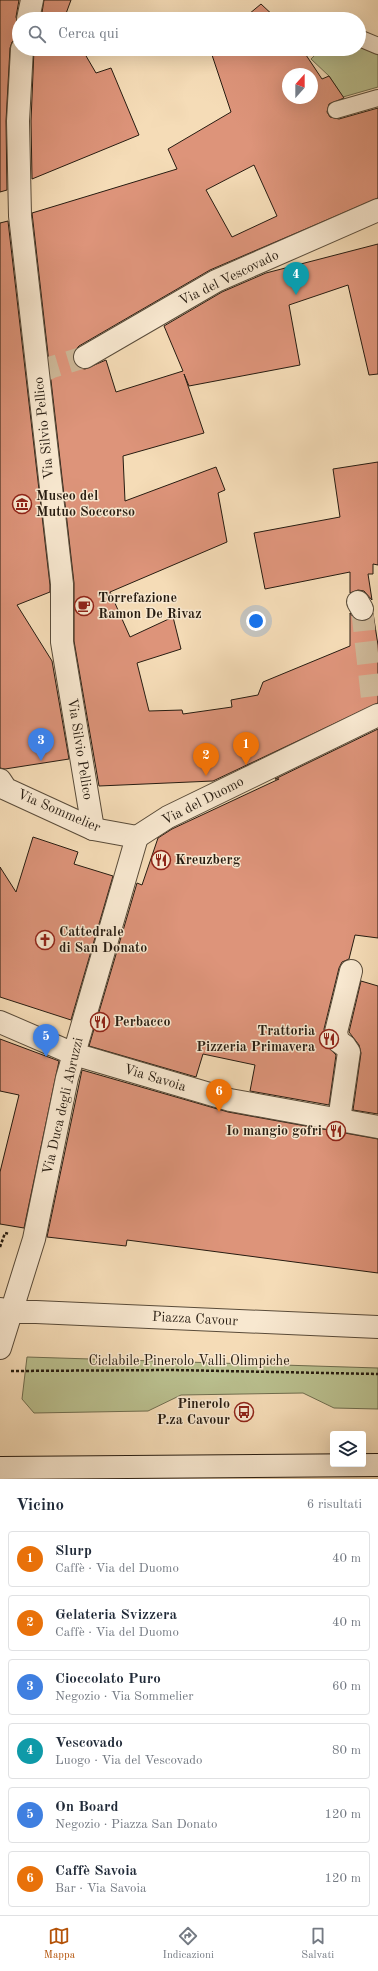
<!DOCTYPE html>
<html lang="it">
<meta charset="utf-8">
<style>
:root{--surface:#fff;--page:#f2f2f3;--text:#1f2937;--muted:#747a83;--line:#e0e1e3;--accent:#b45309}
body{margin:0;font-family:"Old Standard TT",serif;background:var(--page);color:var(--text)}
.controls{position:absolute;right:12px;bottom:12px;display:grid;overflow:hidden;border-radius:4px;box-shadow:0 4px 16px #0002}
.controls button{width:36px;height:36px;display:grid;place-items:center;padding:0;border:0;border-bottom:1px solid var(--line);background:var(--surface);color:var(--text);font:20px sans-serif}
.compass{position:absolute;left:282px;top:68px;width:36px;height:36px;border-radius:50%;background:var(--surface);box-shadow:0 4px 16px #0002;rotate:21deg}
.you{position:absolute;left:256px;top:621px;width:14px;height:14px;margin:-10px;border:3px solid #fff;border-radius:50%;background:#1a73e8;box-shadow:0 0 0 6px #1a73e833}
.badge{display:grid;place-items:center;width:26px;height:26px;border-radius:50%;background:var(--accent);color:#fff;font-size:13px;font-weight:700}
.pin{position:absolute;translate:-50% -33px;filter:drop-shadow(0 1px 2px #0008)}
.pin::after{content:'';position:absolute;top:21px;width:14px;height:12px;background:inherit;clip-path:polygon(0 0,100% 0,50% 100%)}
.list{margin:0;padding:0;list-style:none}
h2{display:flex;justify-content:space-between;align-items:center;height:52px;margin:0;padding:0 16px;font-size:17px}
h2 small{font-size:13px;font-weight:400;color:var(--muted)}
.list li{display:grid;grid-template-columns:26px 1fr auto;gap:12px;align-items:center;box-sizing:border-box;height:56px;margin:0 8px 8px;padding:0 8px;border:1px solid var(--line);border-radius:4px}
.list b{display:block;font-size:15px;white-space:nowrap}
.list p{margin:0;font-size:13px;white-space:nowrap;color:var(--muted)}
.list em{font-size:13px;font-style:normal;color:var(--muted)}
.icon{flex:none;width:22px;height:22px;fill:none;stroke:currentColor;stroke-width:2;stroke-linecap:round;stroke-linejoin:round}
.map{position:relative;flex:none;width:378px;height:1479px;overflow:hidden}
.search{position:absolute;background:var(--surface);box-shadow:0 4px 16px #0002;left:12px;right:12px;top:12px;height:44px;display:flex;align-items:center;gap:10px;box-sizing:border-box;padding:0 14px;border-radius:22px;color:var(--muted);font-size:15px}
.sheet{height:436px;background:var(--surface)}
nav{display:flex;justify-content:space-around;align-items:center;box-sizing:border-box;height:56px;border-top:1px solid var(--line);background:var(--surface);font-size:11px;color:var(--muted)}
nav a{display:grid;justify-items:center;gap:2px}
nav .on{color:var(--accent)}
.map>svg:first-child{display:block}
</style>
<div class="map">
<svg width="378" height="1479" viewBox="0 0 378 1479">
<rect width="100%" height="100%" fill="#f5dcb7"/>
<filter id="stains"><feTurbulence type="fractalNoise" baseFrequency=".005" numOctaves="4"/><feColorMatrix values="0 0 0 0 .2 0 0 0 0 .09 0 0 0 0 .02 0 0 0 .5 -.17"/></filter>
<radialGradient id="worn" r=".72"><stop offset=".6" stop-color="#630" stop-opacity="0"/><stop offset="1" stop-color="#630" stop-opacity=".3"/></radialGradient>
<g fill="#bac08f" stroke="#706e50">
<path d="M 359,46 L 378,55 L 378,87 L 343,97 L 329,76 L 311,59 L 321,49 L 359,49 Z"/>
<path d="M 27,1357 L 378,1368 L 378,1409 L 334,1408 L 303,1393 L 181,1395 L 148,1411 L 34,1413 L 22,1399 Z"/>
</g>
<g fill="#dd947a" stroke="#271c11" fill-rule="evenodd">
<path d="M 0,0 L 19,0 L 16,17 L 19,27 L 19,37 L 12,42 L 10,48 L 6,121 L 7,190 L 0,192 Z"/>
<path d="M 44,0 L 71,0 L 64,19 L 41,19 Z"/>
<path d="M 261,4 L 277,19 L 243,19 Z"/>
<path d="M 34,49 L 82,49 L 96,73 L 111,68 L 139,135 L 32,179 L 31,121 Z"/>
<path d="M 210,49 L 302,49 L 322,79 L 329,76 L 344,98 L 329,104 L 327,112 L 330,117 L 339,119 L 378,108 L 378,198 L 210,270 L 79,346 L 74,351 L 73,357 L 74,363 L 79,368 L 85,369 L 106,360 L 116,392 L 183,371 L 164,326 L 222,292 L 266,273 L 378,244 L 378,374 L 369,375 L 348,285 L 289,305 L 300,365 L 189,386 L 184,374 L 204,433 L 123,456 L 125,501 L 216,467 L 225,490 L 218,493 L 227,542 L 110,592 L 130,637 L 173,617 L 181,649 L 137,663 L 149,711 L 182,710 L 183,714 L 232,707 L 231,700 L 258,695 L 263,682 L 350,646 L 350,613 L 355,620 L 362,621 L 369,620 L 373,613 L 378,645 L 378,703 L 213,781 L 99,786 L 74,641 L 74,583 L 32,213 L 177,169 L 168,149 L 231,112 ZM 288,74 L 312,74 L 312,98 L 288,98 ZM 254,165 L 277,216 L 232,237 L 206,190 Z"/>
<path d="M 8,221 L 50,585 L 50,592 L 17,605 L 52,661 L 69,759 L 5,769 L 0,768 L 0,223 Z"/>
<path d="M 378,462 L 378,565 L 373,564 L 373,574 L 368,574 L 372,600 L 364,591 L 358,590 L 350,593 L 350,572 L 265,589 L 254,533 L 340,517 L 333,469 Z"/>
<path d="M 378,729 L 378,938 L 355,935 L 349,959 L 342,962 L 339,968 L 324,1029 L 326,1044 L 336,1055 L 329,1105 L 250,1091 L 255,1065 L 203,1054 L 196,1077 L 89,1046 L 137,883 L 142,885 L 158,838 L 172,829 L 279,779 L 275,779 Z"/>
<path d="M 33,837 L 78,852 L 74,864 L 113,876 L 71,1020 L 0,997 L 0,867 L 16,892 Z"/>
<path d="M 361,981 L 378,986 L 378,1114 L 353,1110 L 361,1053 L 359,1045 L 349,1032 Z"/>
<path d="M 0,1039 L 59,1061 L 24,1228 L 0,1224 L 0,1172 L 19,1095 L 0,1091 Z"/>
<path d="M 82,1070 L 228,1112 L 378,1139 L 378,1273 L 127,1240 L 126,1246 L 47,1237 Z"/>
</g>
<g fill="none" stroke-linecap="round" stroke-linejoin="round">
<g stroke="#ccb696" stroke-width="22" stroke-dasharray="22 11" stroke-linecap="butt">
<path d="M 38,374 L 52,367 L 85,357"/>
<path d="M 362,609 L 373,707"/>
</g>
<g stroke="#5a4c3a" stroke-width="18">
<g id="lane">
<path d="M 359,38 L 378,46"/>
<path d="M 336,110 L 378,98"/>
</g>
</g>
<g stroke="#5a4c3a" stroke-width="24">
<g id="street">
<path d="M 28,19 L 32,0"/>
<path d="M 22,49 L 18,121 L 20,216 L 62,584 L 62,642 L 93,829"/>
<path d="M 85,357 L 216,281 L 378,210"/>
<path d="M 358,602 L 362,609"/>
<path d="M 0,780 L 6,789 L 93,829 L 137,837"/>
<path d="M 137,837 L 168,817 L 378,715"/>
<path d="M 0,1022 L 74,1054 L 230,1100 L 378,1127"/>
<path d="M 339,1120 L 349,1052 L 345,1046 L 338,1041 L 336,1032 L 351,971"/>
<path d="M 0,1309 L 12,1312 L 36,1312 L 378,1327"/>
<path d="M 0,1348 L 34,1239 L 67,1078 L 137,837"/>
</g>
</g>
<g stroke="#271c11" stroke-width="24">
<path id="secondary" d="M 0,1468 L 378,1465"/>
</g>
<g stroke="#271c11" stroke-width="2.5" stroke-dasharray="3 2" stroke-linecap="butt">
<path d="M 0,1247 L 5,1233 L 10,1234"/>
<path d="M 11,1371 L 172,1370 L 378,1374"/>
</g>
<use href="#lane" stroke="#f8e8d0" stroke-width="16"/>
<use href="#street" stroke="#f8e8d0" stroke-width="22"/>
<use href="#secondary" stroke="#f8e8d0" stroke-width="22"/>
</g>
<defs>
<g id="museum-ring" transform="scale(1)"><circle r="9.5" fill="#f8e8d0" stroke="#8f2418" stroke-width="1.5"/><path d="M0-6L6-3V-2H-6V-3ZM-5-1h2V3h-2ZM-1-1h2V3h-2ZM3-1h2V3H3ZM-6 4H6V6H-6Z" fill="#8f2418"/></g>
<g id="cafe-ring" transform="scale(1)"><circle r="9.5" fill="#f8e8d0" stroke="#8f2418" stroke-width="1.5"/><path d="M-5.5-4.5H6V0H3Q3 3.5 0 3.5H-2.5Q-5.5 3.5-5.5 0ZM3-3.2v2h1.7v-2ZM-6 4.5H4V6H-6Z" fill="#8f2418"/></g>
<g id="restaurant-ring" transform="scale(1)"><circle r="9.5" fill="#f8e8d0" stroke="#8f2418" stroke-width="1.5"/><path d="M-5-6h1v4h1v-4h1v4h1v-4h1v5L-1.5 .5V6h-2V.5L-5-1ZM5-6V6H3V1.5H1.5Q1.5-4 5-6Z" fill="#8f2418"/></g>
<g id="church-ring" transform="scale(1)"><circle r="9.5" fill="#f8e8d0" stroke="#8f2418" stroke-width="1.5"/><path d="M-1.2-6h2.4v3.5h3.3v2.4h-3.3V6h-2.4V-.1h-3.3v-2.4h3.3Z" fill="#8f2418"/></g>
<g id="bus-ring" transform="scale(1)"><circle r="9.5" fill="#f8e8d0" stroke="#8f2418" stroke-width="1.5"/><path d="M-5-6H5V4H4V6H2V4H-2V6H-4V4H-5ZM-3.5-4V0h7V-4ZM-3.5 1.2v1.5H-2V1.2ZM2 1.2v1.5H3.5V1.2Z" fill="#8f2418"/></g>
</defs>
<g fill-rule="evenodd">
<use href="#museum-ring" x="22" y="504"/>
<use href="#cafe-ring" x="84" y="606"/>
<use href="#restaurant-ring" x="161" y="860"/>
<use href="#church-ring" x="45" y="940"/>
<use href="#restaurant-ring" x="100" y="1022"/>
<use href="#restaurant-ring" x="329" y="1039"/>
<use href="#restaurant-ring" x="336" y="1131"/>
<use href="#bus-ring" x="244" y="1412"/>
</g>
<g text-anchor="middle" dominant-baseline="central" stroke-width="3" stroke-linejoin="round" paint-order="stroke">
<g font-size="14" fill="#271c11" stroke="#f8e8d0">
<text transform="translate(229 278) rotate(-26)">Via del Vescovado</text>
<text transform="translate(44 428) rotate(-96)">Via Silvio Pellico</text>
<text transform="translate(80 749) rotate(81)">Via Silvio Pellico</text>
<text transform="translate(203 801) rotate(-27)">Via del Duomo</text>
<text transform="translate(59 811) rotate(23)">Via Sommelier</text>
<text transform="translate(155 1078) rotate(17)">Via Savoia</text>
<text transform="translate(63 1106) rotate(-77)">Via Duca degli Abruzzi</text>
<text transform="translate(195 1319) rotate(3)">Piazza Cavour</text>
<text x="189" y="1361">Ciclabile Pinerolo Valli Olimpiche</text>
</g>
<g font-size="14" font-weight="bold" fill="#271c11" stroke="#f8e8d0" text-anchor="start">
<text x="36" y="496">Museo del<tspan x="36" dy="16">Mutuo Soccorso</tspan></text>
<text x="98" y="598">Torrefazione<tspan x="98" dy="16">Ramon De Rivaz</tspan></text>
<text x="175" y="860">Kreuzberg</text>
<text x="59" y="932">Cattedrale<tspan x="59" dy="16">di San Donato</tspan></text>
<text x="114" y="1022">Perbacco</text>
<text x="315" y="1031" text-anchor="end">Trattoria<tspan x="315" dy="16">Pizzeria Primavera</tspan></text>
<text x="322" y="1131" text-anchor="end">Io mangio gofri</text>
<text x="230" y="1404" text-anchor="end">Pinerolo<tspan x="230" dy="16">P.za Cavour</tspan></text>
</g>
</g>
<rect width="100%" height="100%" filter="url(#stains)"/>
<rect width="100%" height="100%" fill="url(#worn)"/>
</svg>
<div class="controls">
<button><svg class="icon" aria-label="layers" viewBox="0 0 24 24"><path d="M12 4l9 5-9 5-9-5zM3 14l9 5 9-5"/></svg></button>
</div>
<svg class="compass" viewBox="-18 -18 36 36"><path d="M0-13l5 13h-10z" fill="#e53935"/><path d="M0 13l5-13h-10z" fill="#747a83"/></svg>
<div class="you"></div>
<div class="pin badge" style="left:246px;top:765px;background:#e8710a">1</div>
<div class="pin badge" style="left:206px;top:776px;background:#e8710a">2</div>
<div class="pin badge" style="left:41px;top:761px;background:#3f7fe0">3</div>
<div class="pin badge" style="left:296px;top:295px;background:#0f9aa8">4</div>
<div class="pin badge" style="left:46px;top:1057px;background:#3f7fe0">5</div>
<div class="pin badge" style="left:219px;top:1112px;background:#e8710a">6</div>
<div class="search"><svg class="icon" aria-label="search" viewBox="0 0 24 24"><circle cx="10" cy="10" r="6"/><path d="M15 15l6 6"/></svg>Cerca qui</div>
</div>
<section class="sheet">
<h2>Vicino<small>6 risultati</small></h2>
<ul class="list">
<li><span class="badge" style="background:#e8710a">1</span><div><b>Slurp</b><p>Caffè · Via del Duomo</p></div><em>40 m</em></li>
<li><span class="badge" style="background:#e8710a">2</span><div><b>Gelateria Svizzera</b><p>Caffè · Via del Duomo</p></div><em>40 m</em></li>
<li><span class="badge" style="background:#3f7fe0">3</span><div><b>Cioccolato Puro</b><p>Negozio · Via Sommelier</p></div><em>60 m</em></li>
<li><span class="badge" style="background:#0f9aa8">4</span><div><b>Vescovado</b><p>Luogo · Via del Vescovado</p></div><em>80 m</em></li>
<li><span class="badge" style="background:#3f7fe0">5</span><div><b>On Board</b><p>Negozio · Piazza San Donato</p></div><em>120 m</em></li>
<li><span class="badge" style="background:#e8710a">6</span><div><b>Caffè Savoia</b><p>Bar · Via Savoia</p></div><em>120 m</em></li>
</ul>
</section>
<nav>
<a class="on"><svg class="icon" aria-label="map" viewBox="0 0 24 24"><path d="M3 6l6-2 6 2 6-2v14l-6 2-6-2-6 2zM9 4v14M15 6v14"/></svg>Mappa</a>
<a><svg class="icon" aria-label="directions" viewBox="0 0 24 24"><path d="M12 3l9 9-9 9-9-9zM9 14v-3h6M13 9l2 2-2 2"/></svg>Indicazioni</a>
<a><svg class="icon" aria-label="saved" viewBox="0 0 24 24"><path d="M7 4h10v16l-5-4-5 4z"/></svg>Salvati</a>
</nav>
